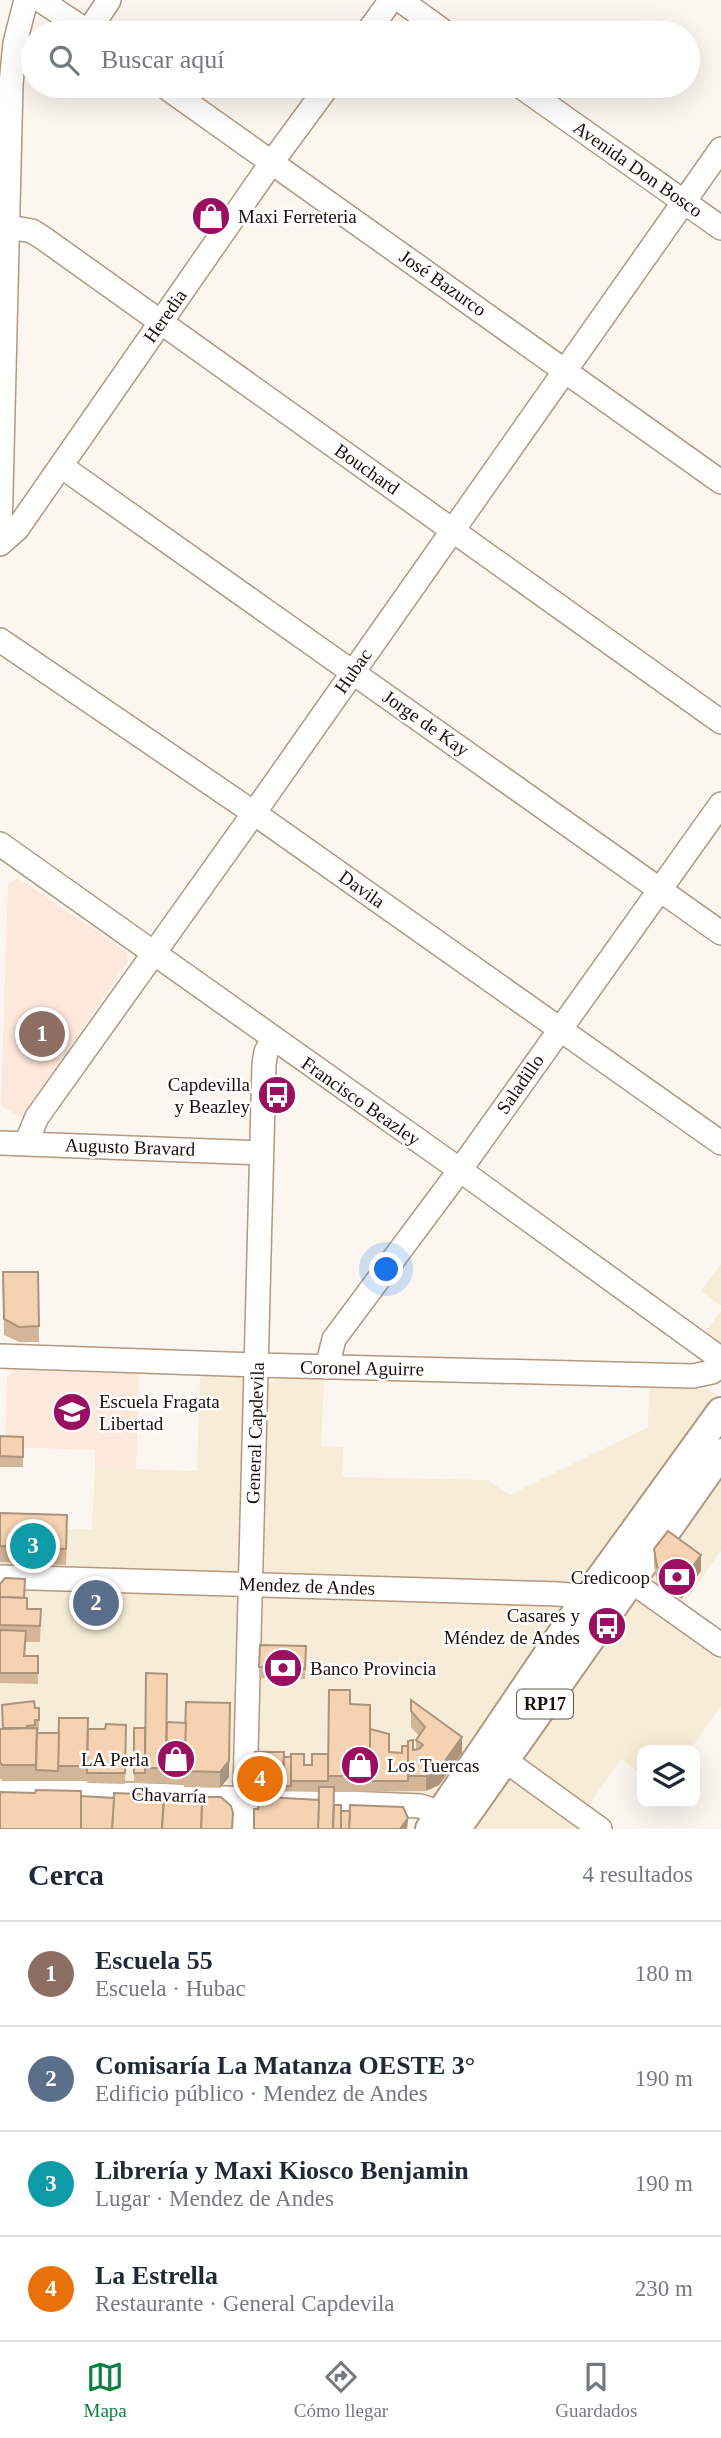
<!DOCTYPE html>
<html lang="es">
<meta charset="utf-8">
<style>
:root{--surface:#fff;--page:#f2f2f3;--text:#1f2937;--muted:#747a83;--line:#e0e1e3;--accent:#0b8043}
body{margin:0;font-family:Georgia,serif;background:var(--page);color:var(--text)}
.controls{position:absolute;right:21px;bottom:21px;display:grid;overflow:hidden;border-radius:14px;box-shadow:0 7px 28px #0002}
.controls button{width:63px;height:63px;display:grid;place-items:center;padding:0;border:0;border-bottom:2px solid var(--line);background:var(--surface);color:var(--text);font:35px sans-serif}
.you{position:absolute;left:387px;top:1270px;width:24px;height:24px;margin:-18px;border:5px solid #fff;border-radius:50%;background:#1a73e8;box-shadow:0 0 0 10px #1a73e833}
.badge{display:grid;place-items:center;width:46px;height:46px;border-radius:50%;background:var(--accent);color:#fff;font-size:23px;font-weight:700}
.pin{position:absolute;translate:-50% -50%;border:4px solid #fff;box-shadow:0 2px 7px #0006}
.list{margin:0;padding:0;list-style:none}
h2{display:flex;justify-content:space-between;align-items:center;height:91px;margin:0;padding:0 28px;font-size:30px}
h2 small{font-size:23px;font-weight:400;color:var(--muted)}
.list li{display:grid;grid-template-columns:46px 1fr auto;gap:21px;align-items:center;box-sizing:border-box;height:105px;padding:0 28px;border-top:2px solid var(--line)}
.list b{display:block;font-size:26px;white-space:nowrap}
.list p{margin:0;font-size:23px;white-space:nowrap;color:var(--muted)}
.list em{font-size:23px;font-style:normal;color:var(--muted)}
.icon{flex:none;width:38px;height:38px;fill:none;stroke:currentColor;stroke-width:2;stroke-linecap:round;stroke-linejoin:round}
.map{position:relative;flex:none;width:721px;height:1829px;overflow:hidden}
.search{position:absolute;background:var(--surface);box-shadow:0 7px 28px #0002;left:21px;right:21px;top:21px;height:77px;display:flex;align-items:center;gap:18px;box-sizing:border-box;padding:0 24px;border-radius:38px;color:var(--muted);font-size:26px}
.sheet{height:511px;background:var(--surface)}
nav{display:flex;justify-content:space-around;align-items:center;box-sizing:border-box;height:98px;border-top:2px solid var(--line);background:var(--surface);font-size:19px;color:var(--muted)}
nav a{display:grid;justify-items:center;gap:4px}
nav .on{color:var(--accent)}
.map>svg:first-child{display:block}
</style>
<div class="map">
<svg width="721" height="1829" viewBox="0 0 721 1829">
<rect width="100%" height="100%" fill="#fcf6f1"/>
<g fill="#f6ecd7">
<path d="M 721,1264 L 721,1306 L 701,1291 Z"/>
<path d="M 721,1311 L 721,1347 L 704,1334 Z"/>
<path d="M 200,1372 L 235,1373 L 246,1380 L 242,1564 L 239,1572 L 231,1575 L 0,1566 L 0,1528 L 92,1529 L 95,1468 L 197,1471 Z"/>
<path d="M 279,1376 L 324,1377 L 321,1446 L 343,1447 L 342,1477 L 488,1480 L 509,1495 L 648,1427 L 649,1387 L 706,1389 L 716,1394 L 718,1401 L 584,1589 L 270,1576 L 263,1573 L 259,1567 L 266,1391 L 268,1385 Z"/>
<path d="M 721,1473 L 721,1550 L 681,1608 L 652,1584 L 651,1573 Z"/>
<path d="M 0,1587 L 236,1593 L 241,1597 L 236,1780 L 224,1790 L 0,1783 Z"/>
<path d="M 259,1595 L 560,1604 L 564,1607 L 437,1797 L 430,1798 L 260,1790 L 255,1786 Z"/>
<path d="M 636,1597 L 721,1654 L 721,1706 L 690,1750 L 642,1750 L 642,1774 L 621,1759 L 588,1806 L 528,1763 L 524,1756 Z"/>
<path d="M 509,1778 L 517,1780 L 586,1829 L 467,1829 Z"/>
</g>
<g fill="#fee8db">
<path d="M 18,878 L 127,952 L 128,961 L 23,1118 L 1,1106 L 8,885 Z"/>
<path d="M 14,1370 L 139,1374 L 136,1469 L 95,1468 L 95,1450 L 5,1447 L 7,1377 Z"/>
</g>
<g fill="none" stroke-linecap="round" stroke-linejoin="round">
<g stroke="#b2987f" stroke-width="26">
<g id="minor">
<path d="M 40,0 L 90,33"/>
<path d="M 400,0 L 446,33"/>
<path d="M 88,32 L 109,0"/>
<path d="M 367,33 L 391,0"/>
<path d="M 164,86 L 721,482"/>
<path d="M 520,86 L 721,228"/>
<path d="M 9,227 L 32,231 L 43,238 L 721,722"/>
<path d="M 61,466 L 721,933"/>
<path d="M 0,533 L 11,84 L 15,43 L 26,0"/>
<path d="M 0,544 L 17,529 L 272,162 L 328,86"/>
<path d="M 0,640 L 254,813 L 721,1143"/>
<path d="M 0,844 L 460,1170 L 721,1359"/>
<path d="M 0,1143 L 261,1153"/>
<path d="M 26,1143 L 37,1117 L 254,813 L 721,149"/>
<path d="M 0,1356 L 257,1365 L 693,1376 L 712,1372 L 721,1364"/>
<path d="M 327,1367 L 334,1339 L 460,1170 L 721,804"/>
<path d="M 617,1571 L 721,1645"/>
<path d="M 0,1577 L 559,1594 L 587,1597 L 599,1606"/>
<path d="M 506,1761 L 600,1829"/>
<path d="M 0,1789 L 420,1806 L 441,1813 L 454,1823"/>
<path d="M 244,1829 L 264,1064 L 266,1052 L 273,1039"/>
</g>
</g>
<g stroke="#b2987f" stroke-width="32">
<g id="major">
<path d="M 430,1829 L 587,1597 L 721,1412"/>
<path d="M 456,1829 L 721,1453"/>
</g>
</g>
<use href="#minor" stroke="#fff" stroke-width="23"/>
<use href="#major" stroke="#fff" stroke-width="28"/>
</g>
<g fill="#d3b598">
<path d="M 3,1272 L 38,1272 L 39,1342 L 19,1342 L 4,1335 Z"/>
<path d="M 0,1436 L 23,1437 L 23,1467 L 0,1467 Z"/>
<path d="M 0,1513 L 67,1531 L 66,1565 L 0,1562 Z"/>
<path d="M 654,1549 L 701,1571 L 681,1599 L 657,1583 L 654,1565 Z"/>
<path d="M 0,1584 L 25,1598 L 27,1609 L 41,1609 L 40,1642 L 26,1642 L 25,1656 L 38,1656 L 38,1684 L 0,1683 Z"/>
<path d="M 260,1645 L 306,1646 L 305,1679 L 259,1678 Z"/>
<path d="M 350,1704 L 389,1752 L 402,1753 L 416,1750 L 416,1740 L 419,1736 L 411,1727 L 411,1711 L 462,1753 L 439,1785 L 426,1791 L 334,1792 L 334,1805 L 341,1811 L 408,1818 L 407,1829 L 254,1829 L 258,1809 L 319,1800 L 319,1792 L 264,1791 L 255,1779 L 255,1752 L 304,1765 L 312,1765 L 328,1754 Z"/>
<path d="M 35,1708 L 39,1708 L 39,1730 L 37,1730 L 37,1733 L 88,1734 L 126,1725 L 125,1784 L 87,1783 L 87,1781 L 2,1781 L 0,1778 L 0,1729 L 2,1728 Z"/>
<path d="M 167,1722 L 229,1777 L 220,1788 L 184,1787 L 184,1784 L 134,1783 L 134,1728 L 145,1728 Z"/>
</g>
<g fill="#ac937c">
<path d="M 701,1555 L 701,1571 L 681,1599 L 681,1583 Z"/>
<path d="M 230,1703 L 229,1777 L 220,1788 L 220,1772 Z"/>
<path d="M 462,1737 L 462,1753 L 439,1785 L 426,1791 L 426,1776 Z"/>
<path d="M 408,1818 L 407,1829 L 400,1829 Z"/>
</g>
<g fill="#f5d2b1" stroke="#ac937c" stroke-width="2">
<path d="M 3,1272 L 38,1272 L 39,1326 L 19,1327 L 4,1319 Z"/>
<path d="M 0,1436 L 23,1437 L 23,1457 L 0,1456 Z"/>
<path d="M 0,1513 L 67,1515 L 66,1549 L 0,1546 Z"/>
<path d="M 668,1531 L 701,1555 L 681,1583 L 657,1567 L 654,1549 Z"/>
<path d="M 5,1578 L 25,1579 L 24,1598 L 0,1597 L 0,1584 Z"/>
<path d="M 0,1597 L 27,1598 L 27,1609 L 41,1609 L 40,1626 L 0,1625 Z"/>
<path d="M 0,1630 L 26,1631 L 24,1656 L 38,1656 L 38,1673 L 0,1673 Z"/>
<path d="M 260,1645 L 306,1646 L 305,1669 L 259,1667 Z"/>
<path d="M 146,1673 L 167,1674 L 166,1768 L 145,1768 Z"/>
<path d="M 329,1690 L 350,1690 L 350,1704 L 370,1705 L 370,1776 L 328,1776 Z"/>
<path d="M 411,1700 L 462,1737 L 439,1769 L 426,1776 L 408,1776 L 408,1741 L 413,1740 L 413,1750 L 419,1749 L 423,1745 L 416,1740 L 425,1727 L 411,1711 Z"/>
<path d="M 34,1701 L 35,1708 L 39,1708 L 39,1720 L 35,1720 L 35,1725 L 27,1726 L 27,1728 L 3,1728 L 2,1705 Z"/>
<path d="M 186,1702 L 230,1703 L 229,1761 L 220,1772 L 184,1771 Z"/>
<path d="M 59,1718 L 88,1718 L 87,1766 L 58,1766 Z"/>
<path d="M 167,1722 L 186,1723 L 184,1773 L 166,1773 Z"/>
<path d="M 106,1724 L 126,1725 L 125,1773 L 87,1773 L 88,1729 L 105,1729 Z"/>
<path d="M 37,1728 L 36,1765 L 2,1765 L 0,1762 L 0,1729 Z"/>
<rect x="134" y="1728" width="11" height="45"/>
<path d="M 370,1729 L 389,1734 L 389,1752 L 402,1753 L 402,1746 L 408,1746 L 408,1781 L 370,1781 Z"/>
<path d="M 37,1733 L 59,1733 L 58,1771 L 36,1770 Z"/>
<path d="M 255,1752 L 284,1752 L 283,1781 L 264,1781 L 255,1768 Z"/>
<path d="M 291,1754 L 304,1754 L 304,1765 L 312,1765 L 312,1754 L 328,1754 L 328,1781 L 291,1781 Z"/>
<path d="M 284,1757 L 291,1757 L 291,1786 L 283,1786 Z"/>
<path d="M 319,1787 L 334,1787 L 333,1829 L 318,1829 Z"/>
<path d="M 36,1790 L 81,1791 L 81,1829 L 0,1829 L 0,1792 L 35,1793 Z"/>
<path d="M 114,1793 L 164,1795 L 162,1829 L 112,1829 Z"/>
<path d="M 81,1796 L 114,1798 L 112,1829 L 81,1829 Z"/>
<path d="M 202,1797 L 221,1797 L 231,1806 L 233,1813 L 232,1829 L 201,1829 Z"/>
<path d="M 266,1797 L 319,1800 L 318,1829 L 254,1829 L 254,1809 L 258,1809 L 259,1800 L 266,1800 Z"/>
<path d="M 164,1800 L 202,1802 L 201,1829 L 162,1829 Z"/>
<path d="M 334,1805 L 341,1805 L 341,1829 L 333,1829 Z"/>
<path d="M 350,1805 L 403,1807 L 408,1818 L 400,1829 L 349,1829 Z"/>
<path d="M 341,1811 L 350,1811 L 349,1829 L 341,1829 Z"/>
</g>
<defs>
<g id="shop-disc" transform="scale(2.0125)"><circle r="9.5" fill="#9a0f60" stroke="#fff"/><path d="M-5-2.5h2.3a2.7 3.5 0 0 1 5.4 0H5L5.5 6h-11ZM-1.5-2.5h3a1.5 2.3 0 0 0-3 0Z" fill="#fff"/></g>
<g id="bus-disc" transform="scale(2.0125)"><circle r="9.5" fill="#9a0f60" stroke="#fff"/><path d="M-5-6H5V4H4V6H2V4H-2V6H-4V4H-5ZM-3.5-4V0h7V-4ZM-3.5 1.2v1.5H-2V1.2ZM2 1.2v1.5H3.5V1.2Z" fill="#fff"/></g>
<g id="school-disc" transform="scale(2.0125)"><circle r="9.5" fill="#9a0f60" stroke="#fff"/><path d="M0-5L7-2L0 1L-7-2ZM-4 1L0 2.5L4 1V4Q0 6-4 4Z" fill="#fff"/></g>
<g id="bank-disc" transform="scale(2.0125)"><circle r="9.5" fill="#9a0f60" stroke="#fff"/><path d="M-6-4H6V4H-6ZM0-2.3a2.3 2.3 0 1 0 0 4.6a2.3 2.3 0 1 0 0-4.6Z" fill="#fff"/></g>
</defs>
<g fill-rule="evenodd">
<use href="#shop-disc" x="211" y="216"/>
<use href="#bus-disc" x="277" y="1095"/>
<use href="#school-disc" x="72" y="1412"/>
<use href="#bank-disc" x="677" y="1577"/>
<use href="#bus-disc" x="607" y="1626"/>
<use href="#bank-disc" x="283" y="1668"/>
<use href="#shop-disc" x="176" y="1759"/>
<use href="#shop-disc" x="360" y="1765"/>
</g>
<g text-anchor="middle" dominant-baseline="central" stroke-width="5" stroke-linejoin="round" paint-order="stroke">
<rect fill="#fff" stroke="#5e5851" stroke-width="2" x="517" y="1689.5" width="56" height="29" rx="5"/>
<g font-size="18" font-weight="bold" fill="#191007">
<text x="545" y="1704">RP17</text>
</g>
<g font-size="19" fill="#191007" stroke="#fff">
<text transform="translate(638 169) rotate(35)">Avenida Don Bosco</text>
<text transform="translate(443 283) rotate(35)">José Bazurco</text>
<text transform="translate(165 316) rotate(-55)">Heredia</text>
<text transform="translate(367 469) rotate(35)">Bouchard</text>
<text transform="translate(353 671) rotate(-55)">Hubac</text>
<text transform="translate(426 723) rotate(35)">Jorge de Kay</text>
<text transform="translate(362 889) rotate(35)">Davila</text>
<text transform="translate(520 1084) rotate(-55)">Saladillo</text>
<text transform="translate(361 1101) rotate(35)">Francisco Beazley</text>
<text transform="translate(130 1147) rotate(2)">Augusto Bravard</text>
<text transform="translate(362 1368) rotate(1)">Coronel Aguirre</text>
<text transform="translate(255 1433) rotate(-88)">General Capdevila</text>
<text transform="translate(307 1586) rotate(2)">Mendez de Andes</text>
<text transform="translate(169 1795) rotate(2)">Chavarría</text>
</g>
<g font-size="19" fill="#191007" stroke="#fff" text-anchor="start">
<text x="238" y="216">Maxi Ferreteria</text>
<text x="250" y="1084" text-anchor="end">Capdevilla<tspan x="250" dy="22">y Beazley</tspan></text>
<text x="99" y="1401">Escuela Fragata<tspan x="99" dy="22">Libertad</tspan></text>
<text x="650" y="1577" text-anchor="end">Credicoop</text>
<text x="580" y="1615" text-anchor="end">Casares y<tspan x="580" dy="22">Méndez de Andes</tspan></text>
<text x="310" y="1668">Banco Provincia</text>
<text x="149" y="1759" text-anchor="end">LA Perla</text>
<text x="387" y="1765">Los Tuercas</text>
</g>
</g>
</svg>
<div class="controls">
<button><svg class="icon" aria-label="layers" viewBox="0 0 24 24"><path d="M12 4l9 5-9 5-9-5zM3 14l9 5 9-5"/></svg></button>
</div>
<div class="you"></div>
<div class="pin badge" style="left:42px;top:1034px;background:#8d6e63">1</div>
<div class="pin badge" style="left:96px;top:1603px;background:#5c6f8a">2</div>
<div class="pin badge" style="left:33px;top:1546px;background:#0f9aa8">3</div>
<div class="pin badge" style="left:260px;top:1779px;background:#e8710a">4</div>
<div class="search"><svg class="icon" aria-label="search" viewBox="0 0 24 24"><circle cx="10" cy="10" r="6"/><path d="M15 15l6 6"/></svg>Buscar aquí</div>
</div>
<section class="sheet">
<h2>Cerca<small>4 resultados</small></h2>
<ul class="list">
<li><span class="badge" style="background:#8d6e63">1</span><div><b>Escuela 55</b><p>Escuela · Hubac</p></div><em>180 m</em></li>
<li><span class="badge" style="background:#5c6f8a">2</span><div><b>Comisaría La Matanza OESTE 3°</b><p>Edificio público · Mendez de Andes</p></div><em>190 m</em></li>
<li><span class="badge" style="background:#0f9aa8">3</span><div><b>Librería y Maxi Kiosco Benjamin</b><p>Lugar · Mendez de Andes</p></div><em>190 m</em></li>
<li><span class="badge" style="background:#e8710a">4</span><div><b>La Estrella</b><p>Restaurante · General Capdevila</p></div><em>230 m</em></li>
</ul>
</section>
<nav>
<a class="on"><svg class="icon" aria-label="map" viewBox="0 0 24 24"><path d="M3 6l6-2 6 2 6-2v14l-6 2-6-2-6 2zM9 4v14M15 6v14"/></svg>Mapa</a>
<a><svg class="icon" aria-label="directions" viewBox="0 0 24 24"><path d="M12 3l9 9-9 9-9-9zM9 14v-3h6M13 9l2 2-2 2"/></svg>Cómo llegar</a>
<a><svg class="icon" aria-label="saved" viewBox="0 0 24 24"><path d="M7 4h10v16l-5-4-5 4z"/></svg>Guardados</a>
</nav>
